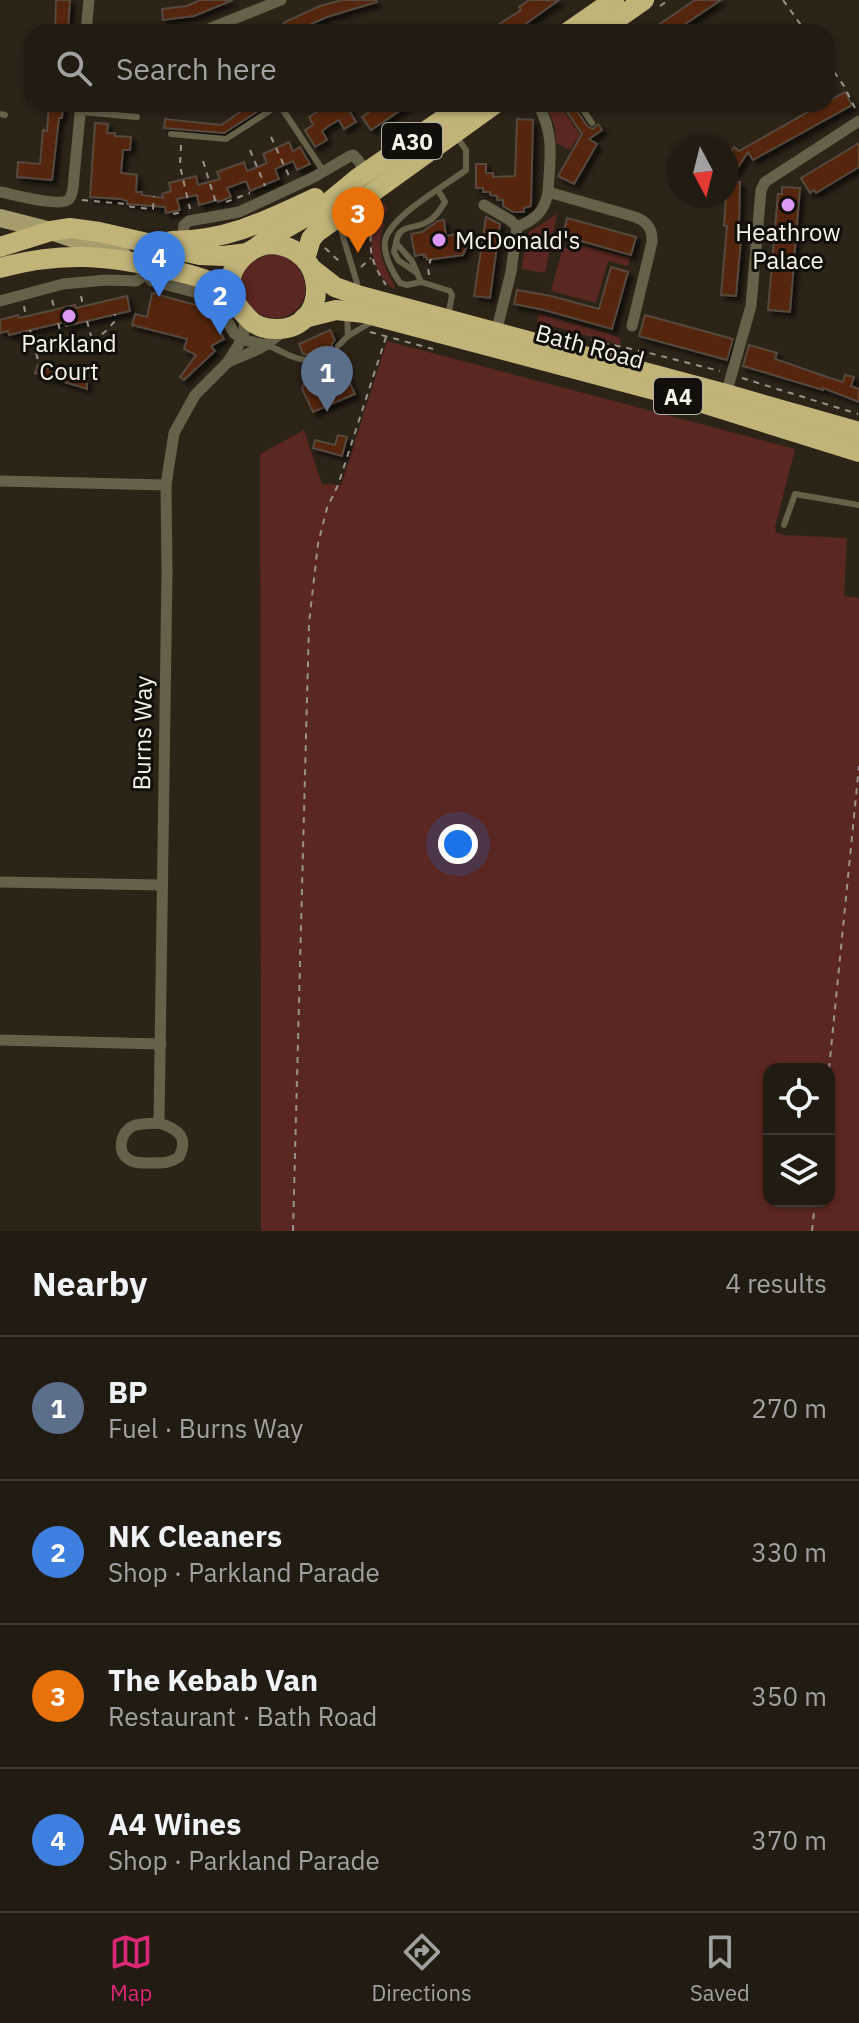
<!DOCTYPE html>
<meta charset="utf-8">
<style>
:root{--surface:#221b12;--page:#2e2820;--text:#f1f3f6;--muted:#a2a19f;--line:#3f3932;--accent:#db2777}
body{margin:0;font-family:"IBM Plex Sans",sans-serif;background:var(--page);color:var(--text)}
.controls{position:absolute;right:24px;bottom:24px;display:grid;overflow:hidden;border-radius:16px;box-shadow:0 2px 6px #0004}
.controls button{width:72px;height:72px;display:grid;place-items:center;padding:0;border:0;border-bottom:2px solid var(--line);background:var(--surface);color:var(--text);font:40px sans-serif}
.compass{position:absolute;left:667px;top:136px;width:72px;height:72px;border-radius:50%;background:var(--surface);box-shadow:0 2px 6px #0004;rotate:173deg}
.you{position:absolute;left:458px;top:844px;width:28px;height:28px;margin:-20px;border:6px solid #fff;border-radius:50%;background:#1a73e8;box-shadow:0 0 0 12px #1a73e833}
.badge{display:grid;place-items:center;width:52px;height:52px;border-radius:50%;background:var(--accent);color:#fff;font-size:26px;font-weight:700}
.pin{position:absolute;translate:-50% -66px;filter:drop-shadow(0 2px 4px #0008)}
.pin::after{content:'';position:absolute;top:42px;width:28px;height:24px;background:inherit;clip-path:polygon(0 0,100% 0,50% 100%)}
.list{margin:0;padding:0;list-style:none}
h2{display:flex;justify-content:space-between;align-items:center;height:104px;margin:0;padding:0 32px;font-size:34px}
h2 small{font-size:26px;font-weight:400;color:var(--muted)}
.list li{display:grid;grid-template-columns:52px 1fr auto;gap:24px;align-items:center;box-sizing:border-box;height:144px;padding:0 32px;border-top:2px solid var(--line)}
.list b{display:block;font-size:30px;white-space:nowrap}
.list p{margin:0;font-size:26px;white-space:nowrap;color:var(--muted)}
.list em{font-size:26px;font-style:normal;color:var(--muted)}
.icon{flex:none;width:44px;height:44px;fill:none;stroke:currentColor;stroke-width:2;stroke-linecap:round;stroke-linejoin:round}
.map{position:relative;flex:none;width:859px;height:1231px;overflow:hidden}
.search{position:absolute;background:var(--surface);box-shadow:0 2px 6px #0004;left:24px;right:24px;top:24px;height:88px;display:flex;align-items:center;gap:20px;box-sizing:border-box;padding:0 28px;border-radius:24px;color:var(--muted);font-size:30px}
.sheet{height:680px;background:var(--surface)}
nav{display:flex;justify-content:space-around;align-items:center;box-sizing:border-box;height:112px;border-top:2px solid var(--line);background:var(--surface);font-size:22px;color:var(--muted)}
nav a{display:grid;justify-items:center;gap:4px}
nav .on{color:var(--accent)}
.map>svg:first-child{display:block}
</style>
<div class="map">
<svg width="859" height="1231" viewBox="0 0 859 1231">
<defs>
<filter id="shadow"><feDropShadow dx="4.5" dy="4.5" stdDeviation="2" flood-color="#0009"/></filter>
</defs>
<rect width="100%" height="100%" fill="#2d2418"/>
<g fill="#5a2722" fill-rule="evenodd">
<path d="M 560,105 L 580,134 L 570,150 L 556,143 L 555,127 L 548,109 L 551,106 L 554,109 Z"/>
<path d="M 384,203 L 388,208 L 381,221 L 385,224 C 374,245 384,267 395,286 L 393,289 C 367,267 365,229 384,203 Z"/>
<path d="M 557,214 L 545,273 L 521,269 L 529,232 Z"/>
<path d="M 577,244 L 630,258 L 628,266 L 608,261 L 596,303 L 551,291 L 563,247 L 575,251 Z"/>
<path d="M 268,254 C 282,254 292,258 299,269 C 324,308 269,341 245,298 C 243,295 240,290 239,287 C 238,281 240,274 240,268 Z"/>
<path d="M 539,314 L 610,334 L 620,338 L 621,345 L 537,322 Z"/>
<path d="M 387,341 L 795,449 L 775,527 L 776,532 L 784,535 L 847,538 L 844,596 L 859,598 L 859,1231 L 261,1231 L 260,454 L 304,430 L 322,484 L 341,485 ZM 769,1069 L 829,1069 L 829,1201 L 769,1201 Z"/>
</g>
<g fill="#542707" stroke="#57483f" stroke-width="2" filter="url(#shadow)">
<path d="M 56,0 L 70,0 L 68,32 L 55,32 Z"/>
<path d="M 200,0 L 233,0 L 194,16 L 163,20 L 162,9 L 187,6 Z"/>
<path d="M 342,0 L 376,0 L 377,2 L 327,17 L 293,32 L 277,32 L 285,22 L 320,6 Z"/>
<path d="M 529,0 L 559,0 L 514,32 L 487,32 L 521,10 L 519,7 Z"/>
<path d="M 695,0 L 721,0 L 673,32 L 648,32 Z"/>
<path d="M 845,92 L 852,105 L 753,160 L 748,152 L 735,172 L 727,167 L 727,158 L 734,147 L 739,151 L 822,104 L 827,104 L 827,102 Z"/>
<path d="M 49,104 L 63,104 L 62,118 L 59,118 L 52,180 L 17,177 L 18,162 L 40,164 L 43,130 L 47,131 Z"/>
<path d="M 252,104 L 269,104 L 224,133 L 164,128 L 165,119 L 221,125 Z"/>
<path d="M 330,104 L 334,104 L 337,110 L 346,105 L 356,122 L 344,129 L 339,120 L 330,125 L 322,131 L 327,140 L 315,147 L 305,130 L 313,125 L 309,117 Z"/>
<path d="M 380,104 L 410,104 L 371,130 L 362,117 Z"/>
<path d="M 562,104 L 572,104 L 588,127 L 593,129 L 598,124 L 602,130 L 589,139 L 597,144 L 574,184 L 558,176 L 582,134 Z"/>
<path d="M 517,119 L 533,120 L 531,206 L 524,208 L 524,212 L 513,212 L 503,206 L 503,200 L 497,200 L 497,196 L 490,195 L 490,192 L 483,192 L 483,188 L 476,188 L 476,164 L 486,164 L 486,173 L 493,173 L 493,177 L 515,176 Z"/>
<path d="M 95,123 L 108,124 L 107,133 L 115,133 L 115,136 L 131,137 L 130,150 L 123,150 L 121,173 L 137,175 L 136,192 L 142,192 L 142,195 L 163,198 L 162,194 L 171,191 L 169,183 L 196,176 L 198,185 L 220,179 L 217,172 L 244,162 L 247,171 L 258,167 L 267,163 L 263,154 L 289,142 L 293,151 L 300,147 L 310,164 L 297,170 L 293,161 L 275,169 L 279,179 L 250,191 L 246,181 L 227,188 L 231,197 L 218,202 L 217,200 L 199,205 L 197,195 L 177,199 L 180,210 L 166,213 L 165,207 L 127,204 L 127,201 L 121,199 L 90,197 Z"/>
<path d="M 859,143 L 859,167 L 816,193 L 814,190 L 810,193 L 801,178 Z"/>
<path d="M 727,182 L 740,182 L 739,228 L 742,228 L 736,296 L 721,295 L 727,226 L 724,226 Z"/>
<path d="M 782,187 L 800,188 L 790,312 L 768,310 L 778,194 L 782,194 Z"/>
<path d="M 486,217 L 500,224 L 490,298 L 474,296 Z"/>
<path d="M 567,218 L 636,237 L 631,255 L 563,236 Z"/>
<path d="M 444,220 L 446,236 L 456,234 L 457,238 L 471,236 L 463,255 L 427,260 L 426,256 L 424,257 L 424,254 L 415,256 L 411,234 L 422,232 L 438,221 Z"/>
<path d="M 611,267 L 628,272 L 612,329 L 544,310 L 514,304 L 517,290 L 551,296 L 599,309 Z"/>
<path d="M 152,293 L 207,308 L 224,339 L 211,346 L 215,351 L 184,380 L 180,377 L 196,355 L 184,349 L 187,339 L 132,325 L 135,314 L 147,317 Z"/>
<path d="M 127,296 L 130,311 L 66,326 L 65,322 L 9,335 L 8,331 L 0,333 L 0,320 L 18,315 L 19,318 L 75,305 L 76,308 Z"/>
<path d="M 645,315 L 733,339 L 727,360 L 639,336 Z"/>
<path d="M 330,330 L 335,340 L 332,344 L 332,348 L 336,352 L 340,352 L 343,358 L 339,360 L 355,394 L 313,412 L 302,389 L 306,379 L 313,376 L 309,365 L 312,359 L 309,355 L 303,354 L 299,344 Z"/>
<path d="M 749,345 L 777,353 L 775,359 L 827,377 L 843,382 L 845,375 L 854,377 L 851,386 L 859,389 L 859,402 L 823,388 L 823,390 L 743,366 Z"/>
<path d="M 38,365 L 87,380 L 87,389 L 35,373 Z"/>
<path d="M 338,435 L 347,437 L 342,456 L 313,448 L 315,440 L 335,445 Z"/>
</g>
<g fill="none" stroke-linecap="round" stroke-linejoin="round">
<g stroke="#9b9389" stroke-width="2" stroke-dasharray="6 6" stroke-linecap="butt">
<path d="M 783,0 L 806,32"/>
<path d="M 660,6 L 669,0"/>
<path d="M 827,62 L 844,86 L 856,110"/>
<path d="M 510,110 L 519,104"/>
<path d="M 271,137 L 289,176"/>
<path d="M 181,145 L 180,166 L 190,209"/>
<path d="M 250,150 L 265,186"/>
<path d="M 203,161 L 216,203"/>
<path d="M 82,200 L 126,204 L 131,207 L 153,209 L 154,196"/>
<path d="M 226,202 L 250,193"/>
<path d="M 376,212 C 367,242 368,258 386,285"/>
<path d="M 173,214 L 182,212"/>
<path d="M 325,248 L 341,263"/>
<path d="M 361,267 L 371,258"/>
<path d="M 429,275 L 428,267 L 431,259"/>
<path d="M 81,296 L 83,306"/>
<path d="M 52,300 L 55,310"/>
<path d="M 24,306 L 26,317"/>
<path d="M 87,321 L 92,340"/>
<path d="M 58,323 L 64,345"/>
<path d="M 30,330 L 38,360"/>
<path d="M 370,332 L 433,349"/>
<path d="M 591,340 L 645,352 L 720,371"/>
<path d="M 33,342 C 48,350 81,347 96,338 C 104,334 110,327 115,321 L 115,314"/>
<path d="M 742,378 L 858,414"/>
<path d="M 829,1069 L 859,766"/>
<path d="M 293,1231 L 309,623 L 318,544 L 327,508 L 338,485 L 386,337"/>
<path d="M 812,1231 L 815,1201"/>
</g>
<g stroke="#66614a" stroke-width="6">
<path d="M 579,104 L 592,123"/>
<path d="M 81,112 L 137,117"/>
<path d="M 0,114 L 5,115"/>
<path d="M 171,134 L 226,139 L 274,108 L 281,107 L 324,172"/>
<path d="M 336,223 L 341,230 L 357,283 L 358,292"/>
<path d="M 396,243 L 394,252 L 398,260 L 417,273"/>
<path d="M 421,282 L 412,261 L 396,243 C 399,223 413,230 427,222 C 435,218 440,210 445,202 L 438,190"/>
<path d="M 347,314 L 348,336"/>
<path d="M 448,316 L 452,295 L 450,291 L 421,282 L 407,285 L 400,283 C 393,273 383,255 385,241 C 390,216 445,186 466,170 L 466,150 L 456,136"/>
<path d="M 266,345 C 283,350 287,358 306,360"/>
<path d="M 338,346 L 348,336 L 373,321"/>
<path d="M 784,525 L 795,494 L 859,505"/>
</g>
<g stroke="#66614a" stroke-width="11">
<path d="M 86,32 L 89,0"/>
<path d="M 201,32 L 281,0"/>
<path d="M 538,104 C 555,136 550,157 548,192"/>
<path d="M 0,192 C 12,194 59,207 68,200 C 72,197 72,192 73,188 L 81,104"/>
<path d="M 484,205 L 510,220 L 517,227 L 511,272 L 496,333"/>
<path d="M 517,227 C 535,220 545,211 548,192 L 632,216 C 646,220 653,228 652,242 L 632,326"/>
<path d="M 182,245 L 184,225 L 189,221 L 239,212 L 314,177 L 350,156 L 353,155 L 358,160 L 366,173"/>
<path d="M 137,262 L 141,270 L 152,281 L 209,296 L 220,308 L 234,333 L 244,340 L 266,345"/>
<path d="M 0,301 L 63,284 L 106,280 L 136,281 L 145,275"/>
<path d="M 228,362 L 259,349 L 286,330"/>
<path d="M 726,394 L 751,306 L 761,190 L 765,182 L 859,121"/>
<path d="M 0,481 L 166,485"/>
<path d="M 0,882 L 162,885"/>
<path d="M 0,1040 L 161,1044"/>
<path d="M 159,1123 L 167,572 L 166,485 L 174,433 L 195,395 L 227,363 L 238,346 L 244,332 L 245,316"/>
<path d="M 159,1123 C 178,1129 189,1137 179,1157 C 170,1163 164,1163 153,1163 C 145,1163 135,1164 128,1159 C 116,1151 121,1132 133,1126 C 140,1123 151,1124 159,1123 Z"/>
</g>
<path stroke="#a69d6c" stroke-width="18" d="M 0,218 L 51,231 L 123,256"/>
<g stroke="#c0b479" stroke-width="20">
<path d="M 568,32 L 614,0"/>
<path d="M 598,32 L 644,0"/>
<path d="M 171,241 C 226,241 266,221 315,198"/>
<path d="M 269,244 C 330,245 331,330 276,329 C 265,329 255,326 248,318 C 240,310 230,297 230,286 C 230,264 249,247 269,244 Z"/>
<path d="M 258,246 L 270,237 L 323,207 L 358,178 L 465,104"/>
<path d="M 0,247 L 51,231 L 70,228 L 99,232 L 200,255 L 223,256 L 248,253"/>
<path d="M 305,259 L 311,239 L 316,233 L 495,104"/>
<path d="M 0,268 C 60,251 110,255 170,270 C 193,275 213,280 232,295"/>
<path d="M 312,269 L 335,287 L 357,295 L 726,394 L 859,432"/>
<path d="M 304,318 L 336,310 L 364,313 L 696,401 L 859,452"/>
</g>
</g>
<g fill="#db99f5" stroke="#120e09" stroke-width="3">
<circle cx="788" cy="205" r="8"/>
<circle cx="439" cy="240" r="8"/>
<circle cx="69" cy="316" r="8"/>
</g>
<g text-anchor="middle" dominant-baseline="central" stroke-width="6" stroke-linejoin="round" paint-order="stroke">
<g fill="#120e09" stroke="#b4aea7" stroke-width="2">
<rect x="382" y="123" width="60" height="36" rx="6"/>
<rect x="654" y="378" width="48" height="36" rx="6"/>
</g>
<g font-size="22" font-weight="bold" fill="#f9f3eb">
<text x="412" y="141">A30</text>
<text x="678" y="396">A4</text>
</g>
<g font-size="24" fill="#f9f3eb" stroke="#120e09">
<text x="788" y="232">Heathrow<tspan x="788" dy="28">Palace</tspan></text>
<text x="455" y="240" text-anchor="start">McDonald's</text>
<text x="69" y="343">Parkland<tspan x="69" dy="28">Court</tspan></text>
</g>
<g font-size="24" fill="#f9f3eb" stroke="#120e09">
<text transform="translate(590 346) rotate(15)">Bath Road</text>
<text transform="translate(142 733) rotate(-89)">Burns Way</text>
</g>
</g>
</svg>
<div class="controls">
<button><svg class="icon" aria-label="locate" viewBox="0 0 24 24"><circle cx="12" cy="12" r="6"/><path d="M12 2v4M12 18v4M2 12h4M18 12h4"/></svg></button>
<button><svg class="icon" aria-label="layers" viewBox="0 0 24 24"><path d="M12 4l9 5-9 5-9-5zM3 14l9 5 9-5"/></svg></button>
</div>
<svg class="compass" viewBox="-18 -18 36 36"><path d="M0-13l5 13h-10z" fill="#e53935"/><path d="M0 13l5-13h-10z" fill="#a2a19f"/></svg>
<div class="you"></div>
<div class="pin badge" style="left:327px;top:412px;background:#5c6f8a">1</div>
<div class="pin badge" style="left:220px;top:335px;background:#3f7fe0">2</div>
<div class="pin badge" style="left:358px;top:253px;background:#e8710a">3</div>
<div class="pin badge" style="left:159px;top:297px;background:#3f7fe0">4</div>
<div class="search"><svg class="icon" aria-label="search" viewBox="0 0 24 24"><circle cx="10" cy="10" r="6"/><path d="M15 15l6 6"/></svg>Search here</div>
</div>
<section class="sheet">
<h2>Nearby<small>4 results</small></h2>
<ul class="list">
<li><span class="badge" style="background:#5c6f8a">1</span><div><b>BP</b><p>Fuel · Burns Way</p></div><em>270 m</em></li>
<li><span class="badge" style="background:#3f7fe0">2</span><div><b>NK Cleaners</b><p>Shop · Parkland Parade</p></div><em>330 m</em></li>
<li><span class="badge" style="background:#e8710a">3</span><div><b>The Kebab Van</b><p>Restaurant · Bath Road</p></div><em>350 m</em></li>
<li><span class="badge" style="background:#3f7fe0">4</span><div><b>A4 Wines</b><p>Shop · Parkland Parade</p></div><em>370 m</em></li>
</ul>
</section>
<nav>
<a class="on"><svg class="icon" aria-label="map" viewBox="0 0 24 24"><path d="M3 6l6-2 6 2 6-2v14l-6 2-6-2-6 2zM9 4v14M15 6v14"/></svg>Map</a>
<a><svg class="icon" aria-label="directions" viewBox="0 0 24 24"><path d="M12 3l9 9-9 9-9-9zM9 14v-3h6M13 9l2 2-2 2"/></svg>Directions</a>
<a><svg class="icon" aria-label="saved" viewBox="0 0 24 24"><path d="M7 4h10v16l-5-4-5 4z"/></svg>Saved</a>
</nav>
